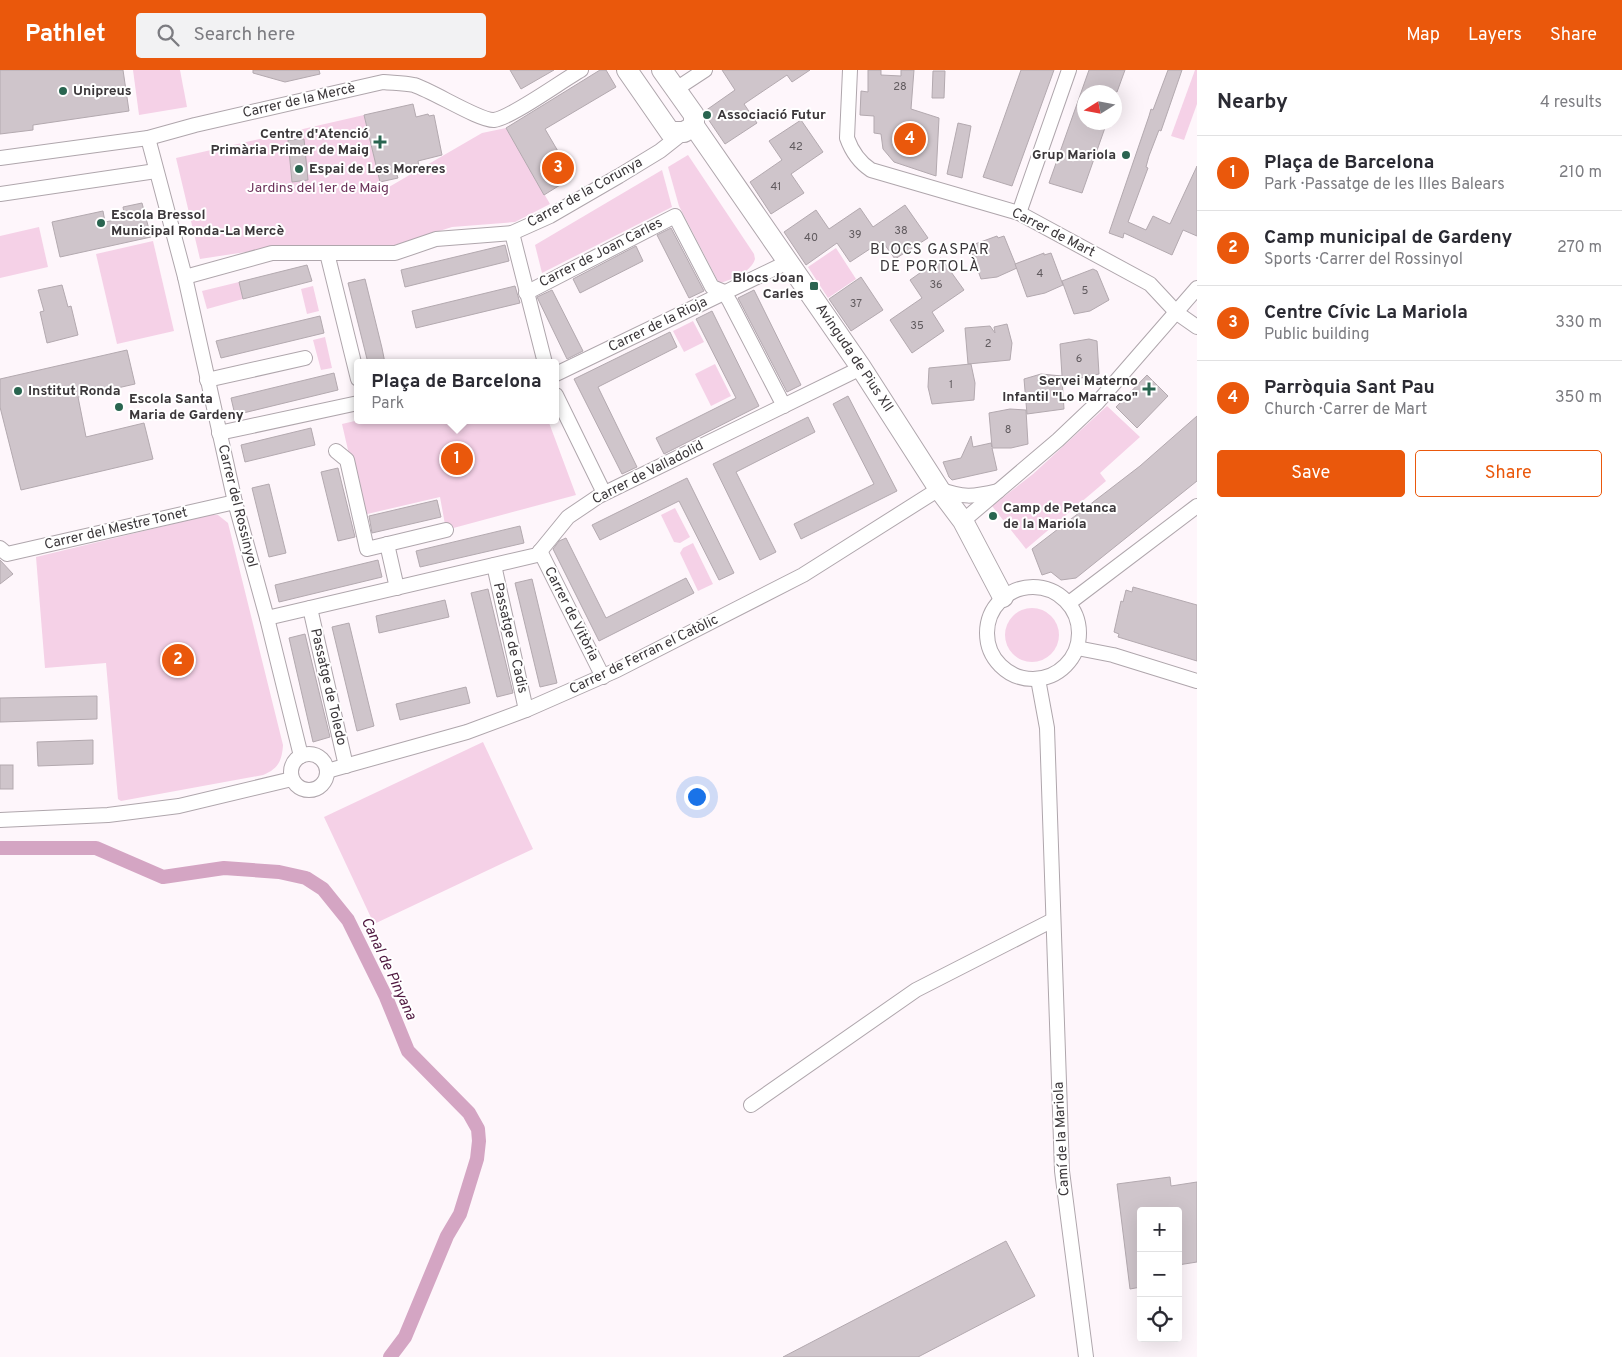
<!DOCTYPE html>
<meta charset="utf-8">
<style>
:root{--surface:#fff;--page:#f2f2f3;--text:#2b2b33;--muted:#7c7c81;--line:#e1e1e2;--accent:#ea580c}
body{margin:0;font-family:Overpass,sans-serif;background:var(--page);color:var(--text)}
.controls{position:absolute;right:15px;bottom:15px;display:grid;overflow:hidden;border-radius:5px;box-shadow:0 5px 20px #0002}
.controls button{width:45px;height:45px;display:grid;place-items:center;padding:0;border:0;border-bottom:1px solid var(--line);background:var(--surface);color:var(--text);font:25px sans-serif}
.compass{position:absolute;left:1077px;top:15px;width:45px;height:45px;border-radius:50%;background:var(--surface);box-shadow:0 5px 20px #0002;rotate:259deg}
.you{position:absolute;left:696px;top:726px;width:18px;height:18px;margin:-12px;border:4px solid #fff;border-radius:50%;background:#1a73e8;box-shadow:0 0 0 8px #1a73e833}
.badge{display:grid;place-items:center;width:32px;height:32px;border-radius:50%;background:var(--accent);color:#fff;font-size:16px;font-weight:700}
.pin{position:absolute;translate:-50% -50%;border:2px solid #fff;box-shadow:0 1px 5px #0006}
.popup{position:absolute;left:354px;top:289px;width:205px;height:65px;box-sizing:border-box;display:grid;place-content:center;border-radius:5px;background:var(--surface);filter:drop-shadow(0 1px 4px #0005);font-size:16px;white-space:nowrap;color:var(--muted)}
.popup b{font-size:19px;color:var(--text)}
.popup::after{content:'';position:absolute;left:50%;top:100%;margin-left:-10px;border:10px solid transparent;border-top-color:var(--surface)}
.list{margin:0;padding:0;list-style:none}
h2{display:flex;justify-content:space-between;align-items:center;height:65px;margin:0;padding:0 20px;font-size:21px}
h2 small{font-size:16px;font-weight:400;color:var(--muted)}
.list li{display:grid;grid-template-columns:32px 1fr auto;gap:15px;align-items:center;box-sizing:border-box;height:75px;padding:0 20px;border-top:1px solid var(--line)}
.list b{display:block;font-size:19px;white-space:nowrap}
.list p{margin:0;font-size:16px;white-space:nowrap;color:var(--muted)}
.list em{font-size:16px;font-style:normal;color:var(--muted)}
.actions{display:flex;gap:10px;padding:15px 20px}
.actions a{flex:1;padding:11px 0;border:1px solid var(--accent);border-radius:5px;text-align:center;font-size:18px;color:var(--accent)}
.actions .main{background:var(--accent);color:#fff}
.icon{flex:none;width:28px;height:28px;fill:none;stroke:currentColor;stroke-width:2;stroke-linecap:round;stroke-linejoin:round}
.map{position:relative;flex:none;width:1197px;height:1287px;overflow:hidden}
header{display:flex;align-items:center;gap:30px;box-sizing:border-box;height:70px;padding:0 25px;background:var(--accent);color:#fff}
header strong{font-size:24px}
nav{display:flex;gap:28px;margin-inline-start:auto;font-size:18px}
.search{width:350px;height:45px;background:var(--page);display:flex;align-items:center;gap:12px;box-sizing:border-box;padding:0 18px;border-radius:5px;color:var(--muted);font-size:19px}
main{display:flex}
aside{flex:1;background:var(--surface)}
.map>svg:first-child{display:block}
</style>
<header>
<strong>Pathlet</strong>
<div class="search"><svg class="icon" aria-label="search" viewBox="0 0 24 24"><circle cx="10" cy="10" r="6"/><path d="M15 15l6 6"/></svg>Search here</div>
<nav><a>Map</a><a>Layers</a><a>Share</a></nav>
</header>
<main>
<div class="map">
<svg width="1197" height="1287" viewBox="0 0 1197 1287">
<rect width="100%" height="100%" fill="#fef6fb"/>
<g fill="#f5d1e7">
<path d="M 133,0 L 180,0 L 187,37 L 139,45 Z"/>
<path d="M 1195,0 L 1197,0 L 1197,34 L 1184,70 L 1171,66 Z"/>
<path d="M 364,45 L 382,121 L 482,63 L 506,58 L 550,134 L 515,152 L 452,157 L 386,178 L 278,177 L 200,189 L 176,88 Z"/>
<path d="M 688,85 L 754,184 L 755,189 C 751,202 732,210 719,213 L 679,136 L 668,97 Z"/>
<path d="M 662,100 L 672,137 L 542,203 L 535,175 Z"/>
<path d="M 39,157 L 48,197 L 0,208 L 0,166 Z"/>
<path d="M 153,171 L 174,261 L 117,274 L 96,184 Z"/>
<path d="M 836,178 L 856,209 L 828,228 L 808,197 Z"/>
<path d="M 239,212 L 243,229 L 207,239 L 202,221 Z"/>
<path d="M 313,216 L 319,241 L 307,244 L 301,219 Z"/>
<path d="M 693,251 L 704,272 L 684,282 L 673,261 Z"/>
<path d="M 325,267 L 332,298 L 321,300 L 313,270 Z"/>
<path d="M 715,294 L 731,326 L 711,336 L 695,304 Z"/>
<path d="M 1107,336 L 1140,367 L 1100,403 L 1106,411 L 1026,479 L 992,436 L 1033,404 Z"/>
<path d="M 359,350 L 548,350 L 576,425 L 446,460 L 440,427 L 363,445 L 342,354 Z"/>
<path d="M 675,438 L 690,467 L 680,473 L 674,472 L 661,445 Z"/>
<path d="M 210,445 L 218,445 L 228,453 L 283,675 C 282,691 278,699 263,705 L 121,731 L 118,729 L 106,593 L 45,598 L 36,487 Z"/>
<path d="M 693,473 L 713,514 L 698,521 L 680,483 L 683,478 Z"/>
<circle cx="1032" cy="565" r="27"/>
<path d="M 483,672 L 533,779 L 374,854 L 324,747 Z"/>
</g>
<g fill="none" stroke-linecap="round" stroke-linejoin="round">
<path stroke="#d4a5c3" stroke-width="14" d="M 0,778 L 96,778 L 163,807 L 224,798 L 279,802 L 306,808 L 323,819 L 348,850 L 386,927 L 408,981 L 469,1043 L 478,1059 L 479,1071 L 477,1089 L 460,1144 L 447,1166 L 405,1267 L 390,1287"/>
</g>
<g fill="#cfc5cb" stroke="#b3a9af">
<path d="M 0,0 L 123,0 L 129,41 L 33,55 L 33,60 L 0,64 Z"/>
<path d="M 253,0 L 319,0 L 320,4 L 285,12 L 253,3 Z"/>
<path d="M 510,0 L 554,0 L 521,19 Z"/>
<path d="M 600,0 L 606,0 L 616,17 L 545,59 L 573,107 L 544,125 L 506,58 Z"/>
<path d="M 722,0 L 810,0 L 792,12 L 787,5 L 744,34 L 757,53 L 725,74 L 706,46 L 705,41 L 735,20 Z"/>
<path d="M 868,0 L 881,0 L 881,5 L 901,6 L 901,0 L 914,0 L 911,39 L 939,48 L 936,106 L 894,92 L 883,79 L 881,64 L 874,63 L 874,46 L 860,45 L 861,21 L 868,22 Z"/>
<path d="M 1021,0 L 1054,0 L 1012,116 L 983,107 Z"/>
<path d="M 1089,0 L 1125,0 L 1117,22 L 1084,22 L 1084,52 L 1107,52 L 1082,123 L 1049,113 Z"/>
<path d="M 1168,0 L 1182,0 L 1161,61 L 1159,60 L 1149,86 L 1146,97 L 1148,98 L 1128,152 L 1146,160 L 1153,146 L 1170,154 L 1197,96 L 1197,166 L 1183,160 L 1172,185 L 1124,163 L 1123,168 L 1109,163 L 1149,46 L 1151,39 L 1153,40 Z"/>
<path d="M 933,1 L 945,1 L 944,28 L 932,28 Z"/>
<path d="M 413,34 L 416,47 L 428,44 L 429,46 L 434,45 L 442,85 L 418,91 L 419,97 L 396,102 L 398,108 L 380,112 L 364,45 Z"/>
<path d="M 801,50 L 823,82 L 791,104 L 804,123 L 771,144 L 750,112 L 782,90 L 769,71 Z"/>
<path d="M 958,53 L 971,56 L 962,108 L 947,104 Z"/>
<path d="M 304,69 L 308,110 L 292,112 L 288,70 Z"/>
<path d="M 142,133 L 151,167 L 60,187 L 52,152 L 103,141 L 105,152 L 125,148 L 123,137 Z"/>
<path d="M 905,135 L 928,168 L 895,189 L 882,171 L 850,192 L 837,173 L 806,195 L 784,162 L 816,140 L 829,159 L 860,138 L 873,157 Z"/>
<path d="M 671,158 L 704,221 L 689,228 L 657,165 Z"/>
<path d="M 997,166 L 998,168 L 1004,166 L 1017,198 L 997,207 L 981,209 L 970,178 L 976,175 L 975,174 Z"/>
<path d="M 505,175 L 509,191 L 405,217 L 401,200 Z"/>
<path d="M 636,176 L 643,191 L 580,223 L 573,209 Z"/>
<path d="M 1044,183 L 1044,185 L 1051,183 L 1063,215 L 1045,223 L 1027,227 L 1015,194 Z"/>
<path d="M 941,188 L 964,220 L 932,242 L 944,261 L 912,283 L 890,250 L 922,228 L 910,210 Z"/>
<path d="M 307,195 L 312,211 L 243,229 L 239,212 Z"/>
<path d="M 1093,199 L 1097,201 L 1109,230 L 1090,241 L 1074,244 L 1062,211 Z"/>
<path d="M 861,207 L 883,240 L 851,261 L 829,229 Z"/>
<path d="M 365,209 L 382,278 L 385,293 L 368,293 L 348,213 Z"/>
<path d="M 62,215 L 68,237 L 71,236 L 78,265 L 47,273 L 40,242 L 44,241 L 38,220 Z"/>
<path d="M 515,216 L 520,233 L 416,258 L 412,241 Z"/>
<path d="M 552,220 L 583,281 L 567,289 L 537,227 Z"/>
<path d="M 754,220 L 801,315 L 787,322 L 738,228 Z"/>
<path d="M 712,241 L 759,336 L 664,384 L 656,368 L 736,328 L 696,249 Z"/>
<path d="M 320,246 L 324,263 L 221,288 L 216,271 Z"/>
<path d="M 1007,254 L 1012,273 L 1010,290 L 968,294 L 965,258 L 990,256 L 995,263 L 994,257 Z"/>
<path d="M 670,262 L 677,277 L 598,317 L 637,397 L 622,404 L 574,309 Z"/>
<path d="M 1089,269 L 1097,271 L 1099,304 L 1081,308 L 1062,308 L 1064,339 L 1027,344 L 1024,309 L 1041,304 L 1062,306 L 1060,274 Z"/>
<path d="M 127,280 L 135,314 L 78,327 L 86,367 L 144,353 L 153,389 L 21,420 L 0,337 L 0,309 Z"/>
<path d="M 971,294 L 975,313 L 974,330 L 932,334 L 928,317 L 929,298 Z"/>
<path d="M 334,303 L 338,320 L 235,345 L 231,328 Z"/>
<path d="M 1147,305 L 1168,326 L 1137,358 L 1116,337 Z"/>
<path d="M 848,326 L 897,421 L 801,469 L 794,454 L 874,414 L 833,334 Z"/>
<path d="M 1010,339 L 1026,340 L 1028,374 L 1011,378 L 992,378 L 997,400 L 952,410 L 949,407 L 943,392 L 961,388 L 971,366 L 973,377 L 991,373 L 992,377 L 989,343 Z"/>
<path d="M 1197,346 L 1197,411 L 1076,508 L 1061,510 L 1051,502 L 1042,505 L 1032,479 L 1140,396 Z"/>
<path d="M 808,347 L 815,362 L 736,402 L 776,482 L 760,490 L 713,394 Z"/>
<path d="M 311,358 L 315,375 L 245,392 L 241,375 Z"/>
<path d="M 338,398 L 355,467 L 338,471 L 321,402 Z"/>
<path d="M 687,408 L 734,503 L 719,510 L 679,431 L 600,470 L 592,455 Z"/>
<path d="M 269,414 L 286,483 L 269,487 L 252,418 Z"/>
<path d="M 437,430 L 441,447 L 372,463 L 369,446 Z"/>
<path d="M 520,456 L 524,473 L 420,497 L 416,481 Z"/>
<path d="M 566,468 L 606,548 L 686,508 L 694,523 L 599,571 L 553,479 L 559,471 Z"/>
<path d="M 0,490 L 13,504 L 0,514 Z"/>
<path d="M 378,490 L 382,507 L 279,532 L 275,515 Z"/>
<path d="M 532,509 L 557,613 L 540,617 L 515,513 Z"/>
<path d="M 1133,517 L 1197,535 L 1197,591 L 1118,567 L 1119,564 L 1114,562 L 1121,531 L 1123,532 L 1126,520 L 1132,522 Z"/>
<path d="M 488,519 L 513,623 L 497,627 L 471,523 Z"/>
<path d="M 445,530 L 449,547 L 379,563 L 376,546 Z"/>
<path d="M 349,553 L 374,656 L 357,661 L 332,557 Z"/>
<path d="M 305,564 L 330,667 L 313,672 L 289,568 Z"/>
<path d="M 466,617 L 470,633 L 400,650 L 396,634 Z"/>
<path d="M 97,626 L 97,649 L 0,652 L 0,628 Z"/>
<path d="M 93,670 L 93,694 L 38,696 L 37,672 Z"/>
<rect x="0" y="695" width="13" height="24"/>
<path d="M 1170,1107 L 1171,1116 L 1197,1112 L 1197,1192 L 1178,1195 L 1178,1141 L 1141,1141 L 1141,1217 L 1130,1219 L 1117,1114 Z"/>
<path d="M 1006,1171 L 1035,1226 L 918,1287 L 783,1287 Z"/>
</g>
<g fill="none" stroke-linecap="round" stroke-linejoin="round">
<g stroke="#afa6ac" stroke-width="16">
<g id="street">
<path d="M 850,0 L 847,68 C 852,82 859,92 871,100 L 1019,143 L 1150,214 L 1177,243 L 1197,257"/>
<path d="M 676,19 L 705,0"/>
<path d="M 148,68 L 185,207 L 235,432 L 267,548 L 301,686"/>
<path d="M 0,88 L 148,68 L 195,55 L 383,12 C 393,13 404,13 414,15 C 433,21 480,51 494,50 C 511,48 563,10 581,0"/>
<path d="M 0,124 L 156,101"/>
<path d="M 1019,143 L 1069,0"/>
<path d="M 512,163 L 545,293"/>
<path d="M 327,183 L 358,309"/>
<path d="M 185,207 L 272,183 L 395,183 L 436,169 L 512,163 L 550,146 L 619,106 L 660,81 L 684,62"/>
<path d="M 526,223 L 675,146 L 712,217 L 724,222 L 730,232 L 784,336"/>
<path d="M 556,304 L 788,192"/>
<path d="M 207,310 L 305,288"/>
<path d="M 556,325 L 604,423"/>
<path d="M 219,363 L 358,333"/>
<path d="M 336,381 L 347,390 L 367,479 L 446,460"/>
<path d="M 963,451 L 1058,370 L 1097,333 L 1197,218"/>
<path d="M 387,474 L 397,518"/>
<path d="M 0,478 L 7,484 L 235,432"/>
<path d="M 540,481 L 603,607"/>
<path d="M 494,495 L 526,640"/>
<circle cx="1033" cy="563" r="46"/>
<path d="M 1069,533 L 1197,436"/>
<path d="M 310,538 L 346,696"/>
<path d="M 267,548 L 537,485 L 568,447 L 599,426 L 861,298"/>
<path d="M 1077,578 L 1113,585 L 1197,611"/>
<path d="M 1038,609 L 1047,658 L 1062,1101 L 1086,1287"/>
<circle cx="309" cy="702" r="18"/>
<path d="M 327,701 L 467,662 L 526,640 L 617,600 L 803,505 L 939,419 C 963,428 973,427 998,421"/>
<path d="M 0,750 L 108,745 L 179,736 L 292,709"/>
<path d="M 751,1035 L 916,920 L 1053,850"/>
</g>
</g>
<g stroke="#afa6ac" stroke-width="22">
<g id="secondary">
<path d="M 627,0 L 670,62 L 684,62 L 694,56"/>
<path d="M 662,0 L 694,45 L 694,56"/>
<path d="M 694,56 L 860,296 L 939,419 L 963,451 L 1003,527"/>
</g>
</g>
<use href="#street" stroke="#fff" stroke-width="14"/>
<use href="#secondary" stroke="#fff" stroke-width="20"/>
</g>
<g fill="#296550" stroke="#fff" stroke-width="2">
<circle cx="63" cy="21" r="5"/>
<circle cx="707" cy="45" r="5"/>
<path d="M377.5 64.5h5v5h5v5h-5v5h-5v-5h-5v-5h5z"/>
<circle cx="1126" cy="85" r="5"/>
<circle cx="299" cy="99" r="5"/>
<circle cx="101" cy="153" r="5"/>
<rect x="809" y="211" width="10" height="10" rx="2.5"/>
<path d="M1146.5 311.5h5v5h5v5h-5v5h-5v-5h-5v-5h5z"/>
<circle cx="18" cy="321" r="5"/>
<circle cx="119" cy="337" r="5"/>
<circle cx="993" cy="446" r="5"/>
</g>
<g text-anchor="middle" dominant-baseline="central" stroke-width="4" stroke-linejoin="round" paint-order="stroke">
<g font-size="11" fill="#605a5e">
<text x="900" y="17">28</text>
<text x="796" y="77">42</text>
<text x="776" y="117">41</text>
<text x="901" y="161">38</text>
<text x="855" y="165">39</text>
<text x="811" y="168">40</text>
<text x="1040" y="204">4</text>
<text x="936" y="215">36</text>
<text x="1085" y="221">5</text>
<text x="856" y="234">37</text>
<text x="917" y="256">35</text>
<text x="988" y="274">2</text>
<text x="1079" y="289">6</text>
<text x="951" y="315">1</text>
<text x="1008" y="360">8</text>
</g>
<g font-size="14" font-weight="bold" fill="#3b373a" stroke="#fff" text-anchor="start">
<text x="73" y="21">Unipreus</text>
<text x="717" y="45">Associació Futur</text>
<text x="369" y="64" text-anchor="end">Centre d'Atenció<tspan x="369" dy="16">Primària Primer de Maig</tspan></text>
<text x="1116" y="85" text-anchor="end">Grup Mariola</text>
<text x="309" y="99">Espai de Les Moreres</text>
<text x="111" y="145">Escola Bressol<tspan x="111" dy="16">Municipal Ronda-La Mercè</tspan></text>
<text x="804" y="208" text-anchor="end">Blocs Joan<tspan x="804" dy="16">Carles</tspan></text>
<text x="1138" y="311" text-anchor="end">Servei Materno<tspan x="1138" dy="16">Infantil "Lo Marraco"</tspan></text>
<text x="28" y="321">Institut Ronda</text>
<text x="129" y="329">Escola Santa<tspan x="129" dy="16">Maria de Gardeny</tspan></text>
<text x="1003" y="438">Camp de Petanca<tspan x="1003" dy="16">de la Mariola</tspan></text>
</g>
<g font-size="14" fill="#3b373a" stroke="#fff">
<text transform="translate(299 31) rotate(-13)">Carrer de la Mercè</text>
<text transform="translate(585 123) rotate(-29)">Carrer de la Corunya</text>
<text transform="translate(1053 163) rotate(27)">Carrer de Mart</text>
<text transform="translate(601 183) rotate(-27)">Carrer de Joan Carles</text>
<text transform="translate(658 255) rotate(-26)">Carrer de la Rioja</text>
<text transform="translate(854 288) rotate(56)">Avinguda de Pius XII</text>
<text transform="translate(648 403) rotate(-27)">Carrer de Valladolid</text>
<text transform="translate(237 436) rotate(76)">Carrer del Rossinyol</text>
<text transform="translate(116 459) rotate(-13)">Carrer del Mestre Tonet</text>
<text transform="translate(571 544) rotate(63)">Carrer de Vitòria</text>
<text transform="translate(510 568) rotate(77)">Passatge de Cadis</text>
<text transform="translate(644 585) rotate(-26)">Carrer de Ferran el Catòlic</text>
<text transform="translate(328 617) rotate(77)">Passatge de Toledo</text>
<text transform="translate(1062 1069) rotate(-93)">Camí de la Mariola</text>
</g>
<g font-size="14" fill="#6d335b" stroke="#fff">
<text x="318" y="118">Jardins del 1er de Maig</text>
</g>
<g font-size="15" letter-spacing="1" fill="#3b373a" stroke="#fff">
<text x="930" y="180">BLOCS GASPAR<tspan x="930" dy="17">DE PORTOLÀ</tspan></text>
</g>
<g font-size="15" font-style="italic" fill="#4e163e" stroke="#fff">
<text transform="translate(388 899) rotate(65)">Canal de Pinyana</text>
</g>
</g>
</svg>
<div class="controls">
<button>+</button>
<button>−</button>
<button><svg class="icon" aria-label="locate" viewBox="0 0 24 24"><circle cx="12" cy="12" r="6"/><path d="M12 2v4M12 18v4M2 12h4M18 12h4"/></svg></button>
</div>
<svg class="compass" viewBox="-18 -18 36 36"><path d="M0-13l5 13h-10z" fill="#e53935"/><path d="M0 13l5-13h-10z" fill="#7c7c81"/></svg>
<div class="you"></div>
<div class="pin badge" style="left:457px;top:389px">1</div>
<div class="popup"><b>Plaça de Barcelona</b>Park</div>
<div class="pin badge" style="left:178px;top:590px">2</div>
<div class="pin badge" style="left:558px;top:98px">3</div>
<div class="pin badge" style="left:910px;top:69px">4</div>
</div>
<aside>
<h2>Nearby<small>4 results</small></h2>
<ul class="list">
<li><span class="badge">1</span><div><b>Plaça de Barcelona</b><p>Park · Passatge de les Illes Balears</p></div><em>210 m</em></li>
<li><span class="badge">2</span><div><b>Camp municipal de Gardeny</b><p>Sports · Carrer del Rossinyol</p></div><em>270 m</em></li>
<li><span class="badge">3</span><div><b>Centre Cívic La Mariola</b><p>Public building</p></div><em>330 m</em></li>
<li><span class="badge">4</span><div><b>Parròquia Sant Pau</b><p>Church · Carrer de Mart</p></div><em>350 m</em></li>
</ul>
<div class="actions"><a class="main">Save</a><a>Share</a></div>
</aside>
</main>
